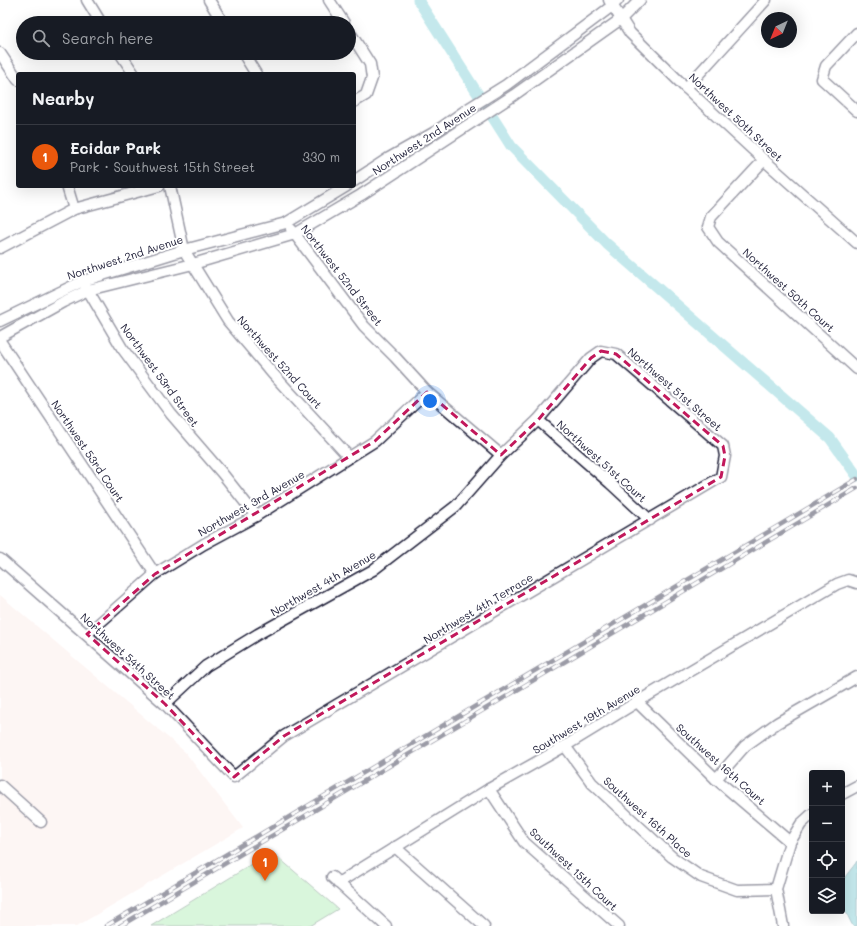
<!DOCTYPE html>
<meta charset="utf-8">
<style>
:root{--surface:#171b24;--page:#20242c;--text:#f1f3f6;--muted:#9ea1a6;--line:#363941;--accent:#ea580c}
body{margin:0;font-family:Mali,sans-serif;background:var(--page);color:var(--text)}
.controls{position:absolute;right:12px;bottom:12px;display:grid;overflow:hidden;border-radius:4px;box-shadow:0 4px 16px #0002}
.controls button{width:36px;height:36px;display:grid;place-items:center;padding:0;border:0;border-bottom:1px solid var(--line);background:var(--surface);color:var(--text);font:20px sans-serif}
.compass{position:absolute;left:761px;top:12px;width:36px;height:36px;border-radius:50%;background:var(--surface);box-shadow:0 4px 16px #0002;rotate:223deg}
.you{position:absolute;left:430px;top:401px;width:14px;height:14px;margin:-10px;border:3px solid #fff;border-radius:50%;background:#1a73e8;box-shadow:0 0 0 6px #1a73e833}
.badge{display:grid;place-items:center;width:26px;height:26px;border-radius:50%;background:var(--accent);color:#fff;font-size:13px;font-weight:700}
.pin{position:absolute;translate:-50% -33px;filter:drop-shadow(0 1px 2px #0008)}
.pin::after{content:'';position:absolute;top:21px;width:14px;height:12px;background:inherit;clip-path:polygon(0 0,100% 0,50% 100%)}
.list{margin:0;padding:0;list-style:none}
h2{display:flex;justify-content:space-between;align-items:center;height:52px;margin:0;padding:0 16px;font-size:17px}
h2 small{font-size:13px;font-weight:400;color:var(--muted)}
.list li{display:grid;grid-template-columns:26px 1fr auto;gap:12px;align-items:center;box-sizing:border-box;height:64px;padding:0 16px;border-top:1px solid var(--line)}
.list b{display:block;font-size:15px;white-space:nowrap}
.list p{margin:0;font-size:13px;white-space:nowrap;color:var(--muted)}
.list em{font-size:13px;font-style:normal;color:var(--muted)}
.icon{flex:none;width:22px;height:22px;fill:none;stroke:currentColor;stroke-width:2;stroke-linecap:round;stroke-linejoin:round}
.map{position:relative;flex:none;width:857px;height:926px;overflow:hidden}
.search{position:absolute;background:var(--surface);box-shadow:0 4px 16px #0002;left:16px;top:16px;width:340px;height:44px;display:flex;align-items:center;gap:10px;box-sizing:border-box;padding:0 14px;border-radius:22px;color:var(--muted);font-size:15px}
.panel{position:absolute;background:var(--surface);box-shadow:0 4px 16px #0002;left:16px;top:72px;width:340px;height:116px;border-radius:4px}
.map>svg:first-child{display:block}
</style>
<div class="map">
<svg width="857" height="926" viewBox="0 0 857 926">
<rect width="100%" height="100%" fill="#fff"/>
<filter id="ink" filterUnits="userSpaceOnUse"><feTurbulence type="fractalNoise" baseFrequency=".025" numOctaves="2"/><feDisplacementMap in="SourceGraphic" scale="8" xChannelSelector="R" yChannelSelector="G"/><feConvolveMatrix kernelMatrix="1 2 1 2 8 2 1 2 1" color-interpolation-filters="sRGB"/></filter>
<g filter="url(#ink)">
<path fill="#fbeae6" d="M 0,595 L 185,752 L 243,828 L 77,926 L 0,926 Z"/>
<path fill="#acebb2" stroke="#678676" d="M 272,852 L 338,909 L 310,926 L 151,926 Z"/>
<path fill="#7ccdd4" stroke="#588997" d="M 857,861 L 857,926 L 853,926 C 847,916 838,894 842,883 C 845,875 853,868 857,861 Z"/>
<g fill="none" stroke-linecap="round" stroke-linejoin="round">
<path stroke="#7ccdd4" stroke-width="11" d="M 418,0 L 511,146 L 607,244 L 830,438 L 857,476"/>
<g stroke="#22223b" stroke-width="13">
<g id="minor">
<path d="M 87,0 L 101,23"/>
<path d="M 209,0 L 223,23"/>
<path d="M 329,0 L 344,23"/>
<path d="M 609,0 L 630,33 L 686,88 L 764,160 L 857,243"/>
<path d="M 349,31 L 370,64 L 372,78 L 366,95 L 354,102"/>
<path d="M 857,33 L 826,66 L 822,79 L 857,111"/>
<path d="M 0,53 L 18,80"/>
<path d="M 120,53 L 134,74"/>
<path d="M 243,53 L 256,74"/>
<path d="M 686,88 L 766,0"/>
<path d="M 764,160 L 711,217 L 708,227 L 718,242 L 857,369"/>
<path d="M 354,181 L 389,158 L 435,132 L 466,110 L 506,85 L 612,6 L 618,0"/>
<path d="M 67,186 L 74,209"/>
<path d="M 170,186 L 184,250 L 228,321 L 272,373 L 349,457"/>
<path d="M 291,229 L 364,326 L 395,357 L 427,392 L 501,455"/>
<path d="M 0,248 L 74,209 L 159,186"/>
<path d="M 85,285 L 122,348 L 171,414 L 222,473 L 256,516"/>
<path d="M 0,321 L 83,281 L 184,250 L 286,223 L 347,186"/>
<path d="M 0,337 L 63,302 L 88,290 L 193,264 L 295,234 L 361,195 L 514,95 L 621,19 L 640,0"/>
<path d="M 0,341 L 155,574"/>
<path d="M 538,420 L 610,483 L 650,520"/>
<path d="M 0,559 L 165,704 L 234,777 L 284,736 L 721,477 L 725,456 L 723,446 L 616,354 L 601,351 L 591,358 L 538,420 L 501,455 L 456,506 L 373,570 L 258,634 L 206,666 L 165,704"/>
<path d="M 87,634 L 155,574 L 204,544 L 256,516 L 375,441 L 427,392"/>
<path d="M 637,702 L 716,779 L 790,842"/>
<path d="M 565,746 L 592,783 L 672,857 L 701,877 L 737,890 L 776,889"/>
<path d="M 716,779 L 745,746 L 777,723 L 857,677"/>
<path d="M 0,785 L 41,822"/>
<path d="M 489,789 L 524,842 L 619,926"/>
<path d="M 842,794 L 857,786"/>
<path d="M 395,847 L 484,926"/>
<path d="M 332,877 L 386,926"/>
<path d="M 338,883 L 489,789 L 565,746 L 637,702 L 837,584 L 848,580 L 857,583"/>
<path d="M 783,926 L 776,889 L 790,842 L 801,824 L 812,814"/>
</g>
</g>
<use href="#minor" stroke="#fff" stroke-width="10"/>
<g stroke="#22223b" stroke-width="4.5">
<g id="rail">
<path d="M 106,926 L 857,479"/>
<path d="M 120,926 L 857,488"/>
</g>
</g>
<use href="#rail" stroke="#fff" stroke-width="3" stroke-dasharray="9" stroke-linecap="butt"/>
</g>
</g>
<path d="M0 0H857V926H0ZM 601,351 L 616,354 L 723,446 L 725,456 L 721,477 L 284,736 L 234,777 L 165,704 L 87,634 L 155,574 L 375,441 L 427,392 L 501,455 L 538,420 L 591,358 Z" fill="#fff" fill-opacity=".55" fill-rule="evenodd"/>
<path fill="none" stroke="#c2185b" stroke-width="3" stroke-dasharray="8 5" stroke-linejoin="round" d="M 601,351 L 616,354 L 723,446 L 725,456 L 721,477 L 284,736 L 234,777 L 165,704 L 87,634 L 155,574 L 375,441 L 427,392 L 501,455 L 538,420 L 591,358 Z"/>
<g text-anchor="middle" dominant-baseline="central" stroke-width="4" stroke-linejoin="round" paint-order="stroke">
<g font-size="11" fill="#22223b" stroke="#fff">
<text transform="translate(736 117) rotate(43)">Northwest 50th Street</text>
<text transform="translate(424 139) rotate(-33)">Northwest 2nd Avenue</text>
<text transform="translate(125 257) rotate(-18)">Northwest 2nd Avenue</text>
<text transform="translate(342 275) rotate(52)">Northwest 52nd Street</text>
<text transform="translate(789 290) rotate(42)">Northwest 50th Court</text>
<text transform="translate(280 362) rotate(48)">Northwest 52nd Court</text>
<text transform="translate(160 375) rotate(54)">Northwest 53rd Street</text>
<text transform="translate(675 389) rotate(41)">Northwest 51st Street</text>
<text transform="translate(88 451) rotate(56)">Northwest 53rd Court</text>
<text transform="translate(602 461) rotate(42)">Northwest 51st Court</text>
<text transform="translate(251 503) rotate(-30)">Northwest 3rd Avenue</text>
<text transform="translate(323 583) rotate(-30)">Northwest 4th Avenue</text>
<text transform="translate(478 608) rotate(-31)">Northwest 4th Terrace</text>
<text transform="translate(128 656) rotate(42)">Northwest 54th Street</text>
<text transform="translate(586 719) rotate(-31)">Southwest 19th Avenue</text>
<text transform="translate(721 764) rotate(42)">Southwest 16th Court</text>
<text transform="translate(648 817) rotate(42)">Southwest 16th Place</text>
<text transform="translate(574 869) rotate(43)">Southwest 15th Court</text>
</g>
</g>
</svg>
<div class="controls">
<button>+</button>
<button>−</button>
<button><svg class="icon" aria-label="locate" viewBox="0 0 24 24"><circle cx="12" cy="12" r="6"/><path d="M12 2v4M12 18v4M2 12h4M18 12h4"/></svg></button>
<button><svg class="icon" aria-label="layers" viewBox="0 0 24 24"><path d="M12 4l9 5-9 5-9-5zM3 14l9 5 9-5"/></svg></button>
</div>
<svg class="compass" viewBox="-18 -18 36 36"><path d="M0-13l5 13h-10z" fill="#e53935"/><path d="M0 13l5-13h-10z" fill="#9ea1a6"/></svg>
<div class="you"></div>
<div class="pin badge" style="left:265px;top:881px">1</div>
<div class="search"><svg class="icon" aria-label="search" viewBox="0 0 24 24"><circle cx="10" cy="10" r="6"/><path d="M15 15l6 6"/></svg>Search here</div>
<section class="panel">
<h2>Nearby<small></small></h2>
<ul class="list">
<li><span class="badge">1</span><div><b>Ecidar Park</b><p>Park · Southwest 15th Street</p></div><em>330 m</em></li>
</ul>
</section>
</div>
